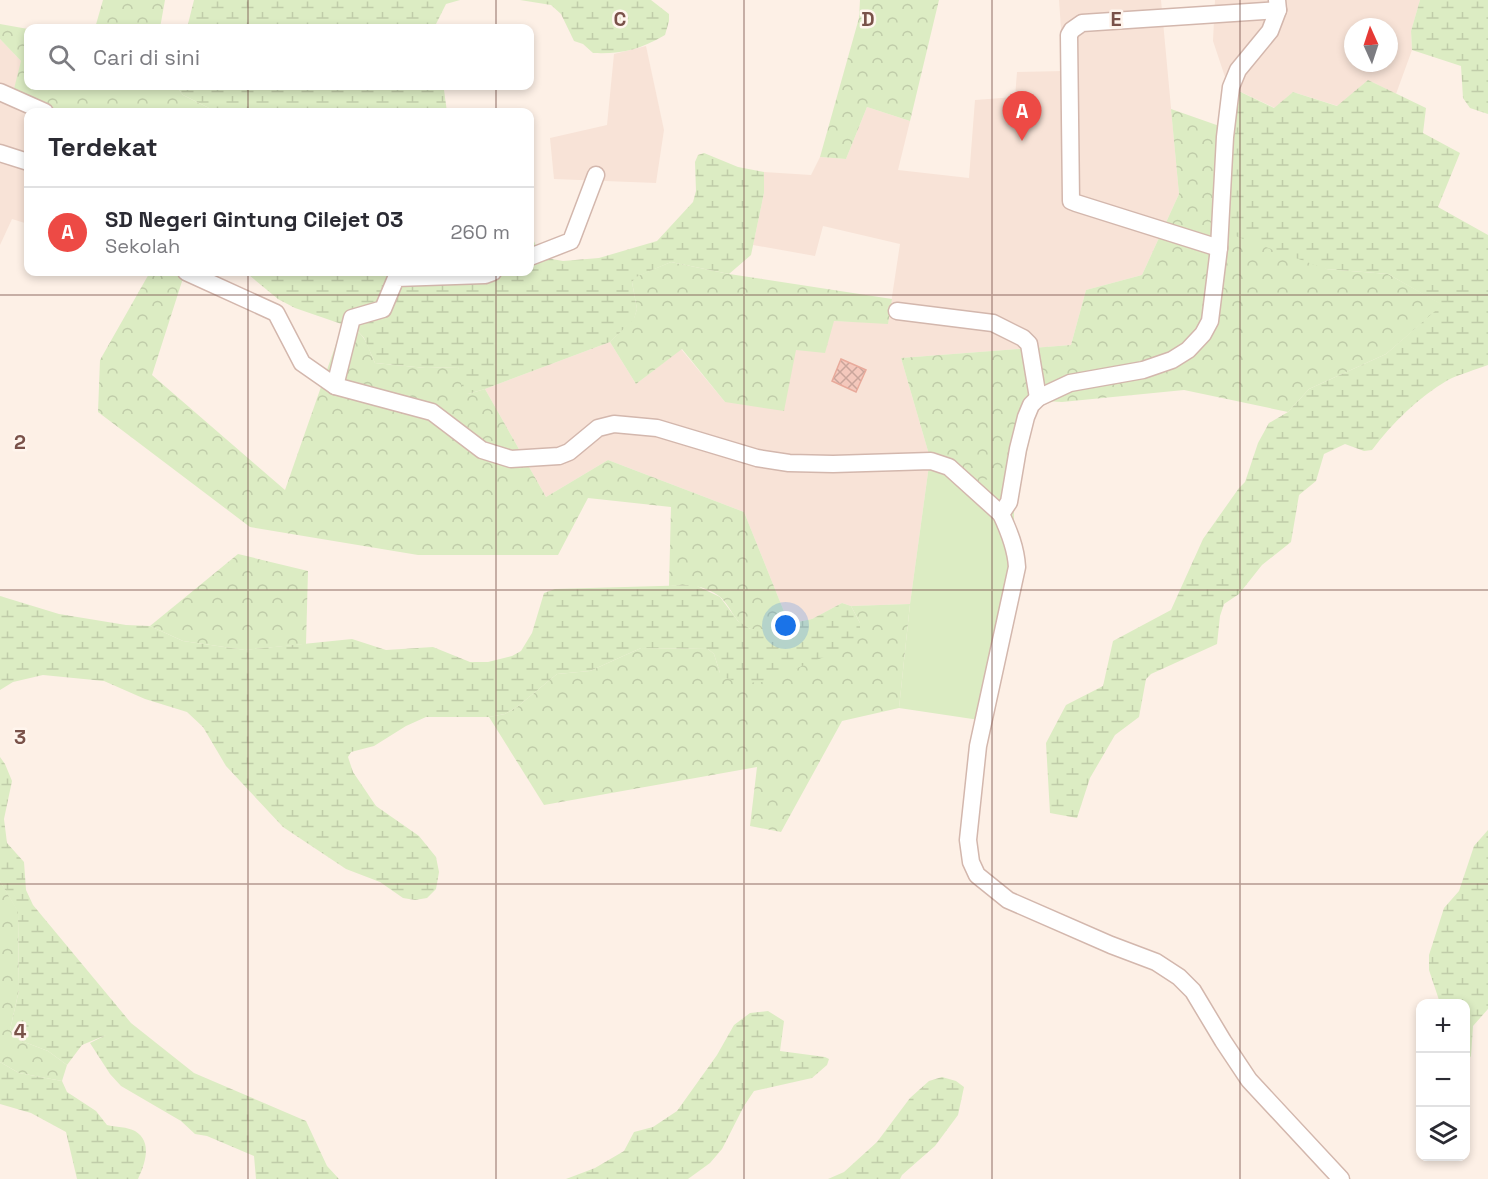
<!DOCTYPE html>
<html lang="id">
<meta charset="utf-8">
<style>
:root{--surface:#fff;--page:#f2f2f3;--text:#2b2b33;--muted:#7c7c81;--line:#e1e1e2;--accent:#ed4a45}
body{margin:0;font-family:"Space Grotesk",sans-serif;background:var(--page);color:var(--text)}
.controls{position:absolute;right:18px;bottom:18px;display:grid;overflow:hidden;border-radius:12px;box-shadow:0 3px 9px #0003}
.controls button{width:54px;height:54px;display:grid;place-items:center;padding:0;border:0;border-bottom:2px solid var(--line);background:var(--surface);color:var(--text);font:30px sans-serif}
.compass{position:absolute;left:1344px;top:18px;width:54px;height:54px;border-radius:50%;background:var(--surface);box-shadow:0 3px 9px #0003;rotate:357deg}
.you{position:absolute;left:786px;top:626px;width:21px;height:21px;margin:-15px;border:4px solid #fff;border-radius:50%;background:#1a73e8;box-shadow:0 0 0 9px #1a73e833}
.badge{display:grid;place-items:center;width:39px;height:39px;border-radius:50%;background:var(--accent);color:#fff;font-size:20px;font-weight:700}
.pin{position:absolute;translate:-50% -50px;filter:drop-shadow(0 2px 3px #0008)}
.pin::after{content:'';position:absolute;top:32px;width:21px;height:18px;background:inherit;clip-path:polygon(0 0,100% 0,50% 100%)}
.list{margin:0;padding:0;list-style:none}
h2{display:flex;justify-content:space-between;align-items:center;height:78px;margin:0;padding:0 24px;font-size:26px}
h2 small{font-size:20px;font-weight:400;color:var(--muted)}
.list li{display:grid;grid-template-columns:39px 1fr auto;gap:18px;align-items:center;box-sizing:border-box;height:90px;padding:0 24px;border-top:2px solid var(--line)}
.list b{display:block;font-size:22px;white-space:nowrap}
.list p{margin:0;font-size:20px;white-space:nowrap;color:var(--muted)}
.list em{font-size:20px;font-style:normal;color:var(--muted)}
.icon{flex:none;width:33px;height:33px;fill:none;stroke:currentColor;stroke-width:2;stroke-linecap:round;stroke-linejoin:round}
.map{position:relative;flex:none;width:1488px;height:1179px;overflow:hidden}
.search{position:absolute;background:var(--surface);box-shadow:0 3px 9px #0003;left:24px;top:24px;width:510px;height:66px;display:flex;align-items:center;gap:15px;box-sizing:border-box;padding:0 21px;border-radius:12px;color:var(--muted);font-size:22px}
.panel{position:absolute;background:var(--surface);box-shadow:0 3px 9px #0003;left:24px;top:108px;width:510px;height:168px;border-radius:12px}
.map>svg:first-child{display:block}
</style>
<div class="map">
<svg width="1488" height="1179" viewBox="0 0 1488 1179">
<defs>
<pattern id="forest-crowns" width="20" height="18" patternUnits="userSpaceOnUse" patternTransform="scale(1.5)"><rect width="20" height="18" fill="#dcecc3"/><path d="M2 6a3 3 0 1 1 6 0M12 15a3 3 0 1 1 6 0" fill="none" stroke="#c0cca9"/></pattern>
<pattern id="wetland-marsh" width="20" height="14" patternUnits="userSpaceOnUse" patternTransform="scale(1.5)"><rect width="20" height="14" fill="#dcecc3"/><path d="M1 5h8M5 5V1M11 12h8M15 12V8" fill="none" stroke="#c0cca9"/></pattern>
<pattern id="building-cross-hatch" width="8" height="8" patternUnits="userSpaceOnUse" patternTransform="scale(1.5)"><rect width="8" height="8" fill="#f4c8bc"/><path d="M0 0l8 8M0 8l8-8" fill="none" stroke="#caa59b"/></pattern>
</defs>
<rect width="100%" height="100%" fill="#fdf0e6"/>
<g fill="#f8e3d7" fill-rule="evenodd">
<path d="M 1059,0 L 1161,0 L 1179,194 L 1142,275 L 1086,290 L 1071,345 L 901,358 L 930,458 L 910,604 L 851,606 L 842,603 L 812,619 L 789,624 L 744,512 L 608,460 L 546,497 L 485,389 L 610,342 L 636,384 L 681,349 L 725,402 L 834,321 L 888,323 L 900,244 L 823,226 L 815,256 L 753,245 L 764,193 L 764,172 L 811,175 L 820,157 L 846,159 L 867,107 L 910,121 L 898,170 L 969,178 L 975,100 L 1015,97 L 1017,72 L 1064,71 Z"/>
<path d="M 1215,0 L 1420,0 L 1411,31 L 1412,50 L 1396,94 L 1368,80 L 1338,106 L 1293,92 L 1275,108 L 1228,86 L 1213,41 ZM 1353,27 L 1389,27 L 1389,63 L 1353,63 Z"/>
<path d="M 0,39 L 21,61 L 28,112 L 28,224 L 12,219 L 0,245 Z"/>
<path d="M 646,46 L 664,130 L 656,183 L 554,179 L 550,138 L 607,125 L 614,54 Z"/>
</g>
<path fill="#dcecc3" d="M 930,458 L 1023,469 L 1014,506 L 1014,522 L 1024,575 L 986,721 L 899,708 L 910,604 Z"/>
<g fill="url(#forest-crowns)">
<path d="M 103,0 L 165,0 L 160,28 L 95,28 Z"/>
<path d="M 860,0 L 939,0 L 910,121 L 867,107 L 846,159 L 820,157 L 859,18 Z"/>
<path d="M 0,24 L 28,29 L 28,86 L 176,86 L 183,95 L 209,108 L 213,112 L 51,112 L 12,97 L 21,61 L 0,39 Z"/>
<path d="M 1171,109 L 1228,129 L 1326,269 L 1388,274 L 1443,305 L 1386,354 L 1309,389 L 1288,412 L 1184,390 L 1062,402 L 1045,401 L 1035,416 L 1023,469 L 968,485 L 930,458 L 901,358 L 1071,345 L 1086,290 L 1142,275 L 1179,194 Z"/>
<path d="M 671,262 L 729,274 L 892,299 L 888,324 L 834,321 L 825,353 L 796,350 L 784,411 L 725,402 L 682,349 L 636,384 L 610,342 L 634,318 L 637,309 L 632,282 L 635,277 Z"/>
<path d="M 150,272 L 185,272 L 152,375 L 285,490 L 343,324 C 366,332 366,343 375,363 L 426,368 L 458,367 L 468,394 L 485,389 L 546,497 L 608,460 L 744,512 L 789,624 C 777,627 764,632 751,629 C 735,626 731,605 719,596 C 702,584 689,585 669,586 L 671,507 L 588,498 L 558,555 L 418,555 L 250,527 L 98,412 L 100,360 Z"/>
<path d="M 238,554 L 308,571 L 306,644 L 245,650 L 183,641 L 150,626 Z"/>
<path d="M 910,604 L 899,708 L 842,721 L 781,832 L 750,826 L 757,767 L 544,805 L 489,717 L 505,714 L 517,707 L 557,674 L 590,671 L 641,648 L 708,649 L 714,654 L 720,673 L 860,623 L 851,606 Z"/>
<path d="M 0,881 L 18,911 L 19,990 L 10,1030 L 19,1040 L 48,1051 L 67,1065 L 62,1081 L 19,1073 L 0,1062 Z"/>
</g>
<g fill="url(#wetland-marsh)">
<path d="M 194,0 L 460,0 L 446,4 L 434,28 L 187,28 Z"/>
<path d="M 520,0 L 651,0 L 669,14 L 669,21 L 665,35 C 639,50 622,54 593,53 L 583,44 L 574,41 L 561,14 L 551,5 Z"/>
<path d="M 1420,0 L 1488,0 L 1488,114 L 1470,108 L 1463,98 L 1461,66 L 1412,50 L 1411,31 Z"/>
<path d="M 1368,80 L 1426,108 L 1423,133 L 1460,153 L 1438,207 L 1488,235 L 1488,365 C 1475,370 1460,374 1448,380 C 1419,397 1392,423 1372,450 L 1364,451 L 1345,444 L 1324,454 L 1316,481 L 1299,495 L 1291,542 L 1262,565 L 1239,594 L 1224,604 L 1220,616 L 1217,644 L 1151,674 L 1146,679 L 1139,717 L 1115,735 L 1090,778 L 1077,818 L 1050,813 L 1046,743 L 1066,705 L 1103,686 L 1113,641 L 1171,610 L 1203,539 L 1239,488 L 1245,482 L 1258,443 L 1269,423 L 1288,412 L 1309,389 L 1386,354 L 1442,305 L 1388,274 L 1326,269 L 1227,233 L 1228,86 L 1274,108 L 1293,92 L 1337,106 Z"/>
<path d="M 176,86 L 442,86 L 444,90 L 447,112 L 213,112 L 209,108 L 183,95 Z"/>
<path d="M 704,153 L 738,167 L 764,172 L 764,193 L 751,255 L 729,274 L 671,262 L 636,277 L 632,282 L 637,309 L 634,319 L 610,342 L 485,389 L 468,394 L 463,393 L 458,367 L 426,368 L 375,363 L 364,338 L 356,329 L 295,308 L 278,299 L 249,275 L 248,272 L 530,272 L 530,232 L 541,257 L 563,261 L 599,258 L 657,241 L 693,202 L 696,191 L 695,162 L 698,155 Z"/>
<path d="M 695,585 L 720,597 L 738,621 L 750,629 L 765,629 L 812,619 L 842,603 L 851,606 L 860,623 L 860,635 L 846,648 L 763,682 L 741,683 L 726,678 L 720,673 L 714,654 L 708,649 L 641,648 L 590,671 L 557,674 L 517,707 L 505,714 L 489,717 L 426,717 L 406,726 L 374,746 L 351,752 L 348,757 L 353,772 L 376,806 L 419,836 L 436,857 L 439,872 L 436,889 L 427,898 L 415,900 L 403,898 L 380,882 L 346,869 L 283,827 L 226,766 L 203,727 L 187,712 L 145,699 L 104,681 L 43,675 L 13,682 L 0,690 L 0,596 L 59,614 L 126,625 L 150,626 L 183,641 L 245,650 L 352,639 L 386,650 L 433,647 L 470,662 L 488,662 L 512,656 L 521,651 L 532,633 L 544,593 L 555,589 Z"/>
<path d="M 0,757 L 5,764 L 12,781 L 4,819 L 7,843 L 24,862 L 26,890 L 33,905 L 131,1023 L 194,1073 L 306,1121 L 327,1166 L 339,1179 L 256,1179 L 254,1156 L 207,1136 L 195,1134 L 181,1121 L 121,1086 L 110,1074 L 90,1043 L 106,1035 L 82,1045 L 67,1065 L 48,1051 L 19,1040 L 10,1030 L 19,990 L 18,912 L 0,881 Z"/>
<path d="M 1488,830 L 1488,1009 L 1473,1026 L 1471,1056 L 1466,1063 L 1466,1004 L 1440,1003 L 1429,970 L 1429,955 L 1444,908 L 1459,891 L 1474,846 Z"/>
<path d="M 768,1011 L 784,1021 L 780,1051 L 825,1057 L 829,1059 L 827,1065 L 812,1078 L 754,1091 L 744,1106 L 722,1149 L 710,1163 L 688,1179 L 566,1179 L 595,1168 L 624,1151 L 634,1132 L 653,1127 L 677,1111 L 717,1055 L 734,1025 L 750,1013 Z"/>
<path d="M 0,1062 L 19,1073 L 62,1081 L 67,1092 L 96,1111 L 107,1125 C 115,1127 128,1127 135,1131 C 153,1142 145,1164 138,1179 L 77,1179 L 66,1132 L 31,1113 L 0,1104 Z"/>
<path d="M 942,1077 L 956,1081 L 964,1087 L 958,1115 L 935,1146 L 902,1175 L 900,1179 L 828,1179 L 844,1172 L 877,1142 L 910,1098 L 929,1081 Z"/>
</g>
<path fill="url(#building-cross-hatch)" stroke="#e8aa9b" stroke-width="1.5" d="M 841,359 L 866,370 L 856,392 L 832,381 Z"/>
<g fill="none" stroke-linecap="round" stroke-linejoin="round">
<g stroke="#d3b7ad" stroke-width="19">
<g id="minor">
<path d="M 1277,0 L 1278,10 L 1270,31 L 1238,70 L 1231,87 L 1225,137 L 1219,248 L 1210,321 L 1203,334 L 1188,350 L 1172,360 L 1143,370 L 1070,383 L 1038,398 L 1031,405 L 1026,417 L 1018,449 L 1009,502 L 1001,514 C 1009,531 1016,548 1017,567 L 978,746 L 968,840 L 971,862 L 977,875 L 1008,900 L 1111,945 L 1156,962 L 1179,977 L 1193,991 L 1223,1041 L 1249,1080 L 1341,1179"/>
<path d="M 0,92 L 45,112"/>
<path d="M 0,153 L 28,162"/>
<path d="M 1219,248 L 1076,203 L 1071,201 L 1069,35 L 1072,30 L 1082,23 L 1278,10"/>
<path d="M 530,257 L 571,241 L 596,175"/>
<path d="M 186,272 L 276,313 L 302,363 L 335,386 L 432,412 L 482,450 L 511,459 L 559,456 L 569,452 L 598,428 L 614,424 L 657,428 L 757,458 L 789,463 L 833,464 L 931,461 L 949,467 L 1001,514"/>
<path d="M 897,311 L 993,323 L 1023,338 L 1029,344 L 1038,398"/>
<path d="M 335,386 L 352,318 L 383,309 L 396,278 L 485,275 L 493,272"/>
</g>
</g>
<use href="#minor" stroke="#fff" stroke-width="16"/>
</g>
<path fill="none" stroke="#795149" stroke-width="1.5" stroke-opacity="0.55" d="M 248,0 L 248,28M 496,0 L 496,28M 744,0 L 744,1179M 992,0 L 992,1179M 1240,0 L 1240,1179M 248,86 L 248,112M 496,86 L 496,112M 248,272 L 248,1179M 496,272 L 496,1179M 0,295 L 1488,295M 0,590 L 1488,590M 0,884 L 1488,884"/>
<g font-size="20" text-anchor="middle" font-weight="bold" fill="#795149" stroke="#fff5ed" stroke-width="5" stroke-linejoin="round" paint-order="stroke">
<text x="620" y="26">C</text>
<text x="868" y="26">D</text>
<text x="1116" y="26">E</text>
<text x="20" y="449">2</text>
<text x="20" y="744">3</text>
<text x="20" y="1038">4</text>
</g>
</svg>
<div class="controls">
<button>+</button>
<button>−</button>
<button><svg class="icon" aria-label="layers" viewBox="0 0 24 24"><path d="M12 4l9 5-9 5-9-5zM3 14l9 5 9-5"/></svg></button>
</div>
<svg class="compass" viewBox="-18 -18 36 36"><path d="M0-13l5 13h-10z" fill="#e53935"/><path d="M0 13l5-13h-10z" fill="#7c7c81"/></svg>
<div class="you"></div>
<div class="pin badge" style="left:1022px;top:141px">A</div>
<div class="search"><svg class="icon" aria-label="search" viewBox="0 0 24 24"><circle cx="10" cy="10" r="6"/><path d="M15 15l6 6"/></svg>Cari di sini</div>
<section class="panel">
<h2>Terdekat<small></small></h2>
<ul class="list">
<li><span class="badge">A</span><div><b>SD Negeri Gintung Cilejet 03</b><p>Sekolah</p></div><em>260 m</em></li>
</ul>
</section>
</div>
